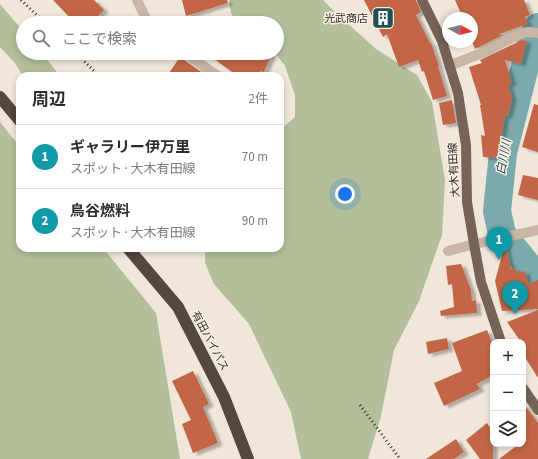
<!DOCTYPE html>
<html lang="ja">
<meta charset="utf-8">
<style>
:root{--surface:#fff;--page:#f7f7f7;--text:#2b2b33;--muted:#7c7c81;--line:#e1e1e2;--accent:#1e5054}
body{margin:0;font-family:"Source Sans 3","Noto Sans JP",sans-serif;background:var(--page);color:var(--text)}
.controls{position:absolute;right:12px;bottom:12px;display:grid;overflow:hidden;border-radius:8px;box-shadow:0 2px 6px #0003}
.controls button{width:36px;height:36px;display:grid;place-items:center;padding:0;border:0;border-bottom:1px solid var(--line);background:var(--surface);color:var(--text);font:20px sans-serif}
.compass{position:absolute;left:442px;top:12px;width:36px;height:36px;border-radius:50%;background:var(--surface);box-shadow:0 2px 6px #0003;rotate:98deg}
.you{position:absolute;left:345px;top:194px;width:14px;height:14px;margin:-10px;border:3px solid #fff;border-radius:50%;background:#1a73e8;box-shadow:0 0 0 6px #1a73e833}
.badge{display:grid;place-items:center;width:26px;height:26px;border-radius:50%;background:var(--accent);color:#fff;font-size:13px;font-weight:700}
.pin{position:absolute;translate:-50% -33px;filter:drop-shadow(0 1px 2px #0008)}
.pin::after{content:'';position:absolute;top:21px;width:14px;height:12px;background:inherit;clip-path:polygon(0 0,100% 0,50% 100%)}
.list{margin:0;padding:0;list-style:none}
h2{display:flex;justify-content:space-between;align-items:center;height:52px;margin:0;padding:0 16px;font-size:17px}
h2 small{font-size:13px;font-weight:400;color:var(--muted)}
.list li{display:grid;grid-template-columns:26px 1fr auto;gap:12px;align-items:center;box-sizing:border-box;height:64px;padding:0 16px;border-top:1px solid var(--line)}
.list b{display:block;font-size:15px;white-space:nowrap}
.list p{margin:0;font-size:13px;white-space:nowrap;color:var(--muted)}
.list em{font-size:13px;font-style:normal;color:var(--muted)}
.icon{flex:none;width:22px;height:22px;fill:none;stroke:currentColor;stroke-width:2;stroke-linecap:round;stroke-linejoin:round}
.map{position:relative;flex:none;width:538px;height:459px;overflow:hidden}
.search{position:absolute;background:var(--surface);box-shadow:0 2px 6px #0003;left:16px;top:16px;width:268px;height:44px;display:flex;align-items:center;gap:10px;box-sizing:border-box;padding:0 14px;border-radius:22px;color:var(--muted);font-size:15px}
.panel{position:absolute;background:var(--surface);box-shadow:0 2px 6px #0003;left:16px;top:72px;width:268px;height:180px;border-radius:12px}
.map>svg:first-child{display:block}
</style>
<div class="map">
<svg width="538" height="459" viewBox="0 0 538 459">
<defs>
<filter id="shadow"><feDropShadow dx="4.5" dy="2.5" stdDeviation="1" flood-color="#0004"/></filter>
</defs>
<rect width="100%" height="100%" fill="#f0e6da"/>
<g fill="#b2bf9a">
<path d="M 229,0 L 323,0 L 337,14 L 376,49 L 417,75 L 432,102 L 445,180 L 442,235 L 419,301 L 394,350 L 381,416 L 368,459 L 301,459 L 291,412 L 249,324 L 214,284 L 205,263 L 205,248 L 280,248 L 280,130 L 295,117 L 295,95 L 285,66 L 275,53 L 277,53 L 277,23 L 237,23 L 231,13 Z"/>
<path d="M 0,4 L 23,31 L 23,53 L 42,53 L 60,76 L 23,76 L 15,63 L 0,47 Z"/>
<path d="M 0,122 L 20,147 L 20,248 L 103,248 L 156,313 L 180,459 L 0,459 Z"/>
</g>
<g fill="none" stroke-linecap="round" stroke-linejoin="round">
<path stroke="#7aaaac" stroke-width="28" d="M 538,27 L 531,43 L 503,153 L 497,211 L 502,234 L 538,278"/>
</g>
<g fill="#c26646" filter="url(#shadow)">
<path d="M 53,0 L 94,0 L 104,10 L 98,16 L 105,23 L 75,23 Z"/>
<path d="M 182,0 L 227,0 L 228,3 L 186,16 Z"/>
<path d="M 364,0 L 416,0 L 421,12 L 416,15 L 430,43 L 431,43 L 439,66 L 438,66 L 447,96 L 433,100 L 424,71 L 422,72 L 418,60 L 399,67 L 387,34 L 383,37 Z"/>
<path d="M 455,0 L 524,0 L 530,15 L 525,17 L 528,24 L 499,34 L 503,35 L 475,49 L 472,41 L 472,18 L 463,18 Z"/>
<path d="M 522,40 L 527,41 L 521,64 L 505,60 L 512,83 L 508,84 L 512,98 L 508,116 L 505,115 L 498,158 L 483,157 L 481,135 L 485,136 L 480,105 L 481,105 L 469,67 L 482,63 L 480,60 Z"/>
<path d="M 206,53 L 272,53 L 264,72 L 260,71 L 258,76 L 239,76 L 236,75 Z"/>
<path d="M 180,57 L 181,58 L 207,76 L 167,76 Z"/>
<path d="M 452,100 L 456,123 L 443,125 L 439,103 Z"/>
<path d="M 534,104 L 538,105 L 538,152 L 522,147 Z"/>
<path d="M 523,175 L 538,178 L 538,200 L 518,195 Z"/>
<path d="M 505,244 L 511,269 L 516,268 L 517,273 L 525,271 L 528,284 L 538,280 L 538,309 L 502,311 L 495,281 Z"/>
<path d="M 461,264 L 471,290 L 472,301 L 476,300 L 477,313 L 441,316 L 440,311 L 454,307 L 452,284 L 448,285 L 446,266 Z"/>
<path d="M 538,310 L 538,378 L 523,354 L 523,342 L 521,342 L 507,322 Z"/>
<path d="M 487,330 L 493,346 L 493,375 L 477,384 L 480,389 L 444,406 L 434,383 L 462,371 L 452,343 Z"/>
<path d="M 447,338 L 449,349 L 428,354 L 426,342 Z"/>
<path d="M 193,371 L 209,404 L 203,407 L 218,443 L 193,453 L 182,424 L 191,420 L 172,381 Z"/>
<path d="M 523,403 L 538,423 L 538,459 L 499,459 L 519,444 L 523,444 Z"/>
<path d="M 487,423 L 493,432 L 493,459 L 480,459 L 466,440 Z"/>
<path d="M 456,439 L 464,452 L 454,459 L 426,459 Z"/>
</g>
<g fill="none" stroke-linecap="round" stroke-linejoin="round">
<g stroke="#c8b6a6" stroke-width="10">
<path d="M 137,0 L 148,23"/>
<path d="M 185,53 L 218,76"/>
<path d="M 449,66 L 489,50 L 520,34 L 527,32 L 538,33"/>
<path d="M 448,251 C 477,243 507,237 537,230"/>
</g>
<g stroke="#766358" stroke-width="10">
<path d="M 422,0 L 442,41 L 458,93 L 466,145 L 467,202 L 474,244 L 481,282 L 501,342"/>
<path d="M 523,388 L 538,410"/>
</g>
<g stroke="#55463e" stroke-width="12">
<path d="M 0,97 L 20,121"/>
<path d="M 128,248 L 178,307 L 224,397 L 248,459"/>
</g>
<g stroke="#342b27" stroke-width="3" stroke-dasharray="1 3" stroke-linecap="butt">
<path d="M 21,0 L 45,23"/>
<path d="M 76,53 L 99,76"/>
<path d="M 360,405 L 400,459"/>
</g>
</g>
<defs>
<g id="building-square" transform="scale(1.15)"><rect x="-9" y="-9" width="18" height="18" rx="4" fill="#1e5054" stroke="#f8f0e6"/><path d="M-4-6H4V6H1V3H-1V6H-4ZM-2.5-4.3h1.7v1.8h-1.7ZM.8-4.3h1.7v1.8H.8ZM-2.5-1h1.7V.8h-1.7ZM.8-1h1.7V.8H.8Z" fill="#fff"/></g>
</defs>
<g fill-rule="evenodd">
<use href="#building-square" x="383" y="18"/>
</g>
<g text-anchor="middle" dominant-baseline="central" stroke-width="3" stroke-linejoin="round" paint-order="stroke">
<g font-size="11" fill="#342b27" stroke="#f8f0e6" text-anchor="end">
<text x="368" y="18">光武商店</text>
</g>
<g font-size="11" fill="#342b27" stroke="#f8f0e6">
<text transform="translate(454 170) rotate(-93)">大木有田線</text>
<text transform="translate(210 341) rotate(62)">有田バイパス</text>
</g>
<g font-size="12" font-style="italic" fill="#1e5054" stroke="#f8f0e6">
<text transform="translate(504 157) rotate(-80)">白川川</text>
</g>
</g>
</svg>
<div class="controls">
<button>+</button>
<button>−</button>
<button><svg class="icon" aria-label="layers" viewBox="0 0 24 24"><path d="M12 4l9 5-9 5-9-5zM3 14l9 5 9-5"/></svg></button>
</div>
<svg class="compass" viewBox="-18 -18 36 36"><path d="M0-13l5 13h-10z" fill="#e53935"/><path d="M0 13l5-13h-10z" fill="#7c7c81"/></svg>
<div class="you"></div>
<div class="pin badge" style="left:499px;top:260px;background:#0f9aa8">1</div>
<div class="pin badge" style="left:515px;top:314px;background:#0f9aa8">2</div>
<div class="search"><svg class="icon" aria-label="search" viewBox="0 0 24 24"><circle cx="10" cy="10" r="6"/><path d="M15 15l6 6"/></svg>ここで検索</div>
<section class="panel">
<h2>周辺<small>2件</small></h2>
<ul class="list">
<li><span class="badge" style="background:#0f9aa8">1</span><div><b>ギャラリー伊万里</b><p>スポット · 大木有田線</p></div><em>70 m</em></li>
<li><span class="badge" style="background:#0f9aa8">2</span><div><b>鳥谷燃料</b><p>スポット · 大木有田線</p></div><em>90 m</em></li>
</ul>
</section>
</div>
